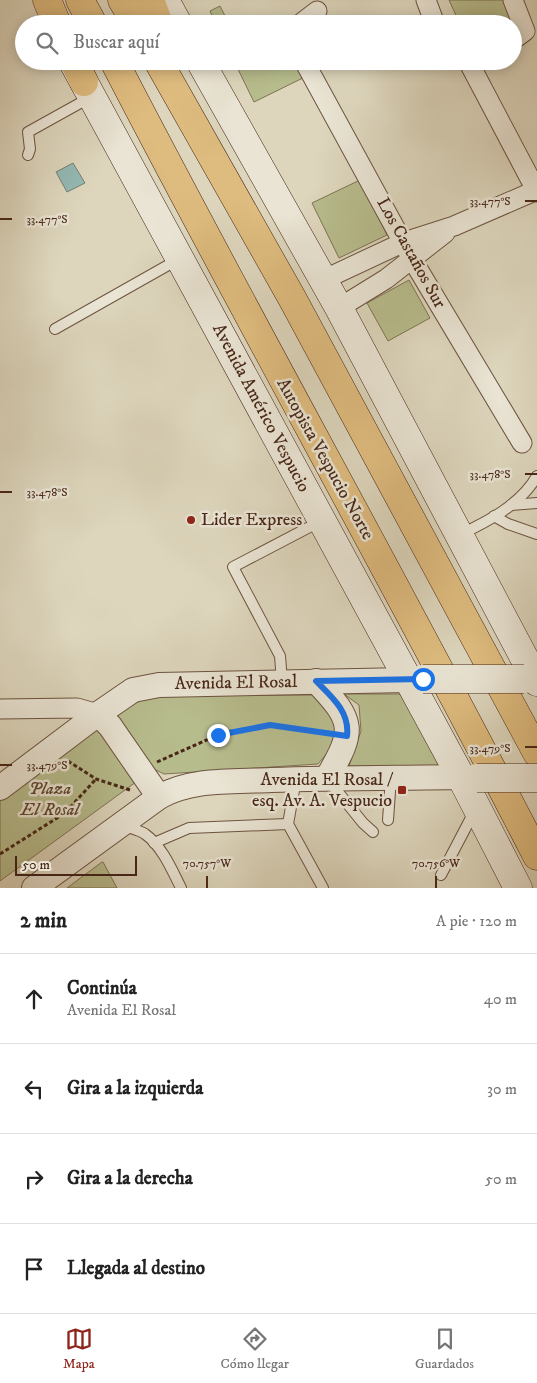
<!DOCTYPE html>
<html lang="es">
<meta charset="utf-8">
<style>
:root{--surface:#fff;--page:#f6f6f6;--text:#222;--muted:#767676;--line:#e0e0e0;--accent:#8f2418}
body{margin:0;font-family:"IM FELL DW Pica",serif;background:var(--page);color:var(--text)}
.scale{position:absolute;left:15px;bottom:12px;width:122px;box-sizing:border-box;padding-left:5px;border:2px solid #482717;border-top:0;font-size:14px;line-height:18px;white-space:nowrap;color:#482717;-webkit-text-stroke:4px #e9e4d4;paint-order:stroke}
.stop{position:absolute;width:15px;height:15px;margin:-11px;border:4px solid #1a73e8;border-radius:50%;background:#fff}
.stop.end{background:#1a73e8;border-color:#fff;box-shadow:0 1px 5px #0008}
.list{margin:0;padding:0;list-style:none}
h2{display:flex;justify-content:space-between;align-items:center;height:65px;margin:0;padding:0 20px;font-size:21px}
h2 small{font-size:16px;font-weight:400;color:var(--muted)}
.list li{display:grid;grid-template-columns:32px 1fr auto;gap:15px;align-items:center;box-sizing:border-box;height:90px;padding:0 20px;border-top:1px solid var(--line)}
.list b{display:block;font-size:19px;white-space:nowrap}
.list p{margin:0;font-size:16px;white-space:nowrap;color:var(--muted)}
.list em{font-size:16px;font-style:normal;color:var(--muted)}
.icon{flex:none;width:28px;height:28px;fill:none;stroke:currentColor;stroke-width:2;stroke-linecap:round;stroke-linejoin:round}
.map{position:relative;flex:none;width:537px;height:888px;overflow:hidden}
.search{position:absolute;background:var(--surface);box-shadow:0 2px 12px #0003;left:15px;right:15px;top:15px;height:55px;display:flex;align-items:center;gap:12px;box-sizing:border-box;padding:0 18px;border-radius:28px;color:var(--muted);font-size:19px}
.sheet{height:425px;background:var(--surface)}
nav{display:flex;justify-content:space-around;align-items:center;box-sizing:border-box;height:70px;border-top:1px solid var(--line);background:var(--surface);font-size:14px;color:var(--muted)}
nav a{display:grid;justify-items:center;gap:2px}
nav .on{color:var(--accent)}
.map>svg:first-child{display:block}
</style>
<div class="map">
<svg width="537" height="888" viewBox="0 0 537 888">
<rect width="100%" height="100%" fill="#ddd6bd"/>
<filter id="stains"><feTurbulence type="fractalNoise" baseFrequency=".004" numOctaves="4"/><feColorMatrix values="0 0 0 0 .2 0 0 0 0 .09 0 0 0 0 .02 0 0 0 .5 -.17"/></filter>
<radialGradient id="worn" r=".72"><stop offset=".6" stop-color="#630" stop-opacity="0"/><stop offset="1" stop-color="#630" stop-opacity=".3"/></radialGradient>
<g fill="#b7bc8d" stroke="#807252">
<path d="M 449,0 L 506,0 L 518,28 L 513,30 L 513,24 L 460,24 Z"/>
<path d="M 220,6 L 229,24 L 216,24 L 210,11 Z"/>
<path d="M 234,61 L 276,61 L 286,67 L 303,65 L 309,75 L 254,102 Z"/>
<path d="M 360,180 L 387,235 L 339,258 L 312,203 Z"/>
<path d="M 409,280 L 430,318 L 388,341 L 367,303 Z"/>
<path d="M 344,694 L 400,694 L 443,767 L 349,766 L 361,731 L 359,705 Z"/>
<path d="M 315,695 L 333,709 L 340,731 L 329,751 L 318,764 L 164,774 L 148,766 L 118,720 L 118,711 L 151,696 Z"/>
<path d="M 94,721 L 136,782 L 0,881 L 0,790 Z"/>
<path d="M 103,862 L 117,888 L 67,888 L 102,862 Z"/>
</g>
<path fill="#93b9b4" stroke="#757f75" d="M 73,163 L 85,183 L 67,192 L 56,172 Z"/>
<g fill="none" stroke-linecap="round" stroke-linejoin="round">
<g stroke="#6d5340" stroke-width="12">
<g id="service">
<path d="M 28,155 L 30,149 L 28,132 L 91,97"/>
<path d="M 55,329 L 179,259"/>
<path d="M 511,505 L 537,503"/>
<path d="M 494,516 L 508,524 L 537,534"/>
<path d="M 461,534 C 489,521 521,504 537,476"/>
<path d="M 282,682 L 280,656 L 233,567 L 321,521"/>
<path d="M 296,779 L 288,824 L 323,888"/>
<path d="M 329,781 L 363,823 L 373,832"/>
<path d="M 388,820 L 391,777"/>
<path d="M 122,825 C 129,828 139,830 145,834 C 162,846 172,870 181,888"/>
<path d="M 154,843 L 189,828 L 288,824"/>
<path d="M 441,875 L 474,812"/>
</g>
</g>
<g stroke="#6d5340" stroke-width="21">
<g id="minor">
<path d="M 426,0 L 435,24"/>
<path d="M 513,0 L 525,31 L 513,40"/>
<path d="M 300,24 L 317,11"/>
<path d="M 304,61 L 412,259 L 522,443"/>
<path d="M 468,61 L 537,192"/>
<path d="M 323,280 L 404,242 L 454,226 L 537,190"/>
<path d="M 339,308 L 386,279 L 445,233"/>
<path d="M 0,709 L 77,708 L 98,714"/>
</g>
</g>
<g stroke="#6d5340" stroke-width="26">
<g id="tertiary">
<path d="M 316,681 C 355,722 355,730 327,778"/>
<path d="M 98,714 L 110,726 L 159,797"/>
<path d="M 0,788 L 98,714 L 133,690 L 159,685 L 408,680"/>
<path d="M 34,888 L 159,797 C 193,778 234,782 271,780 C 334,778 398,778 461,777"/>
</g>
</g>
<g stroke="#482717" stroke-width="29">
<g id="secondary">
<path d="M 165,0 L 178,24"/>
<path d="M 200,61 L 339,308 L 537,682"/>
<path d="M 73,62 L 461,777 L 518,888"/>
</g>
</g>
<g stroke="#482717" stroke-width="29">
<g id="motorway">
<path d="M 47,0 L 57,24"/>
<path d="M 80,0 L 93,24"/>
<path d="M 122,0 L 136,24"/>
<path d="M 150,0 L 159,24"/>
<path d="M 74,61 L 84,82"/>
<path d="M 114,61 C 252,328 400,589 537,856"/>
<path d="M 158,61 L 292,298 L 537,753"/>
</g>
</g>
<g stroke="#482717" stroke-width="3" stroke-dasharray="4 2.5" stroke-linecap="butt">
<path d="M 68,761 L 96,779 L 130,790"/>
<path d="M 157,762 L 218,735 L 270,725 L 328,733"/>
<path d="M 0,854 L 65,813 L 96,779"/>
</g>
<use href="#service" stroke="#e9e4d4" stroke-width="10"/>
<use href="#minor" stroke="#e9e4d4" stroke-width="19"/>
<use href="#tertiary" stroke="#e9e4d4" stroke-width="24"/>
<use href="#secondary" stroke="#e9e4d4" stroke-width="28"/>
<use href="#motorway" stroke="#debb7e" stroke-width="28"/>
<g stroke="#482717" stroke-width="29" stroke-linecap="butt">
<g id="secondary-bridge">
<path d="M 423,679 L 524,679"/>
<path d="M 477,778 L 537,778"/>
</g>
</g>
<use href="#secondary-bridge" stroke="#e9e4d4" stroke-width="28"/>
</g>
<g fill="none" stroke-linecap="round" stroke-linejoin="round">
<path stroke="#1a73e8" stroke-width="6" d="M 218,735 L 270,725 L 347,736 C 350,712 332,697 316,681 L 423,679"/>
</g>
<path fill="none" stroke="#482717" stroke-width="2" d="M 525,201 L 537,201M 0,219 L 12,219M 525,474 L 537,474M 0,492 L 12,492M 525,747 L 537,747M 0,765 L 12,765M 207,876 L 207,888M 436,876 L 436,888"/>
<g fill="#8f2418" stroke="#e9e4d4" stroke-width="2">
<circle cx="191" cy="520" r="5"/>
<rect x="397" y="785" width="10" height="10" rx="2.5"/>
</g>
<g text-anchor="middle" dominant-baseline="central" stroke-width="5" stroke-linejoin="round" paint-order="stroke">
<g font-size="18" fill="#482717" stroke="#e9e4d4">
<text transform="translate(411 253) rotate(61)">Los Castaños Sur</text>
<text transform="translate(261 408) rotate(62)">Avenida Américo Vespucio</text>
<text transform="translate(325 459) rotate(61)">Autopista Vespucio Norte</text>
<text transform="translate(236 683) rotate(-1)">Avenida El Rosal</text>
</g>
<g font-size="18" fill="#482717" stroke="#e9e4d4" text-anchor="start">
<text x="201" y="520">Lider Express</text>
<text x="392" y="780" text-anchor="end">Avenida El Rosal /<tspan x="392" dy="21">esq. Av. A. Vespucio</tspan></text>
</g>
<g font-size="18" font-style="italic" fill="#5e452f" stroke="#e9e4d4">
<text x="50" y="789">Plaza<tspan x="50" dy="21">El Rosal</tspan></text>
</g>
</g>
<g font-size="12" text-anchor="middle" fill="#482717" stroke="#e9e4d4" stroke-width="5" stroke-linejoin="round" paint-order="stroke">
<text x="490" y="205">33.477°S</text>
<text x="47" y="223">33.477°S</text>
<text x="490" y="478">33.478°S</text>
<text x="47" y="496">33.478°S</text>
<text x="490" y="752">33.479°S</text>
<text x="47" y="769">33.479°S</text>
<text x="207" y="867">70.757°W</text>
<text x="436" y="867">70.756°W</text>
</g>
<rect width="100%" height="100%" filter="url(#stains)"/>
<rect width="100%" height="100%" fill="url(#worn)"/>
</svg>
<div class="scale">50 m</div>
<div class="stop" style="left:423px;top:679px"></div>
<div class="stop end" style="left:218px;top:735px"></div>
<div class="search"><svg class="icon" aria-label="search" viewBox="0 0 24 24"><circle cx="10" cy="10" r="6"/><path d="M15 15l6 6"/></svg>Buscar aquí</div>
</div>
<section class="sheet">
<h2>2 min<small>A pie · 120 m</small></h2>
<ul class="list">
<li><svg class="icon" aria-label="ahead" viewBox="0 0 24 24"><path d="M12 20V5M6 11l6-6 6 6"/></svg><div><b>Continúa</b><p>Avenida El Rosal</p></div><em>40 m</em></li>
<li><svg class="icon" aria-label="left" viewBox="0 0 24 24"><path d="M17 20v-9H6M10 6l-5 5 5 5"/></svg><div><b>Gira a la izquierda</b></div><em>30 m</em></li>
<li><svg class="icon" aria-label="right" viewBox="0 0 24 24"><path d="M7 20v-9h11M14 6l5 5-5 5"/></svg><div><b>Gira a la derecha</b></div><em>50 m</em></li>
<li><svg class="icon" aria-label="arrive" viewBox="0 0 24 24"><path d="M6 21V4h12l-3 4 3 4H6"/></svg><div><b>Llegada al destino</b></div></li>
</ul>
</section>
<nav>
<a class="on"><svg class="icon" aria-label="map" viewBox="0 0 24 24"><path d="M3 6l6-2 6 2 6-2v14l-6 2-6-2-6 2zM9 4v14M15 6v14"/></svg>Mapa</a>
<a><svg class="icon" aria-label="directions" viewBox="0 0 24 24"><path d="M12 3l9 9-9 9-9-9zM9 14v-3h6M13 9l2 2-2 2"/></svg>Cómo llegar</a>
<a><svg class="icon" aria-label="saved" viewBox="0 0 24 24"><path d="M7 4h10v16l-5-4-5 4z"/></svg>Guardados</a>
</nav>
